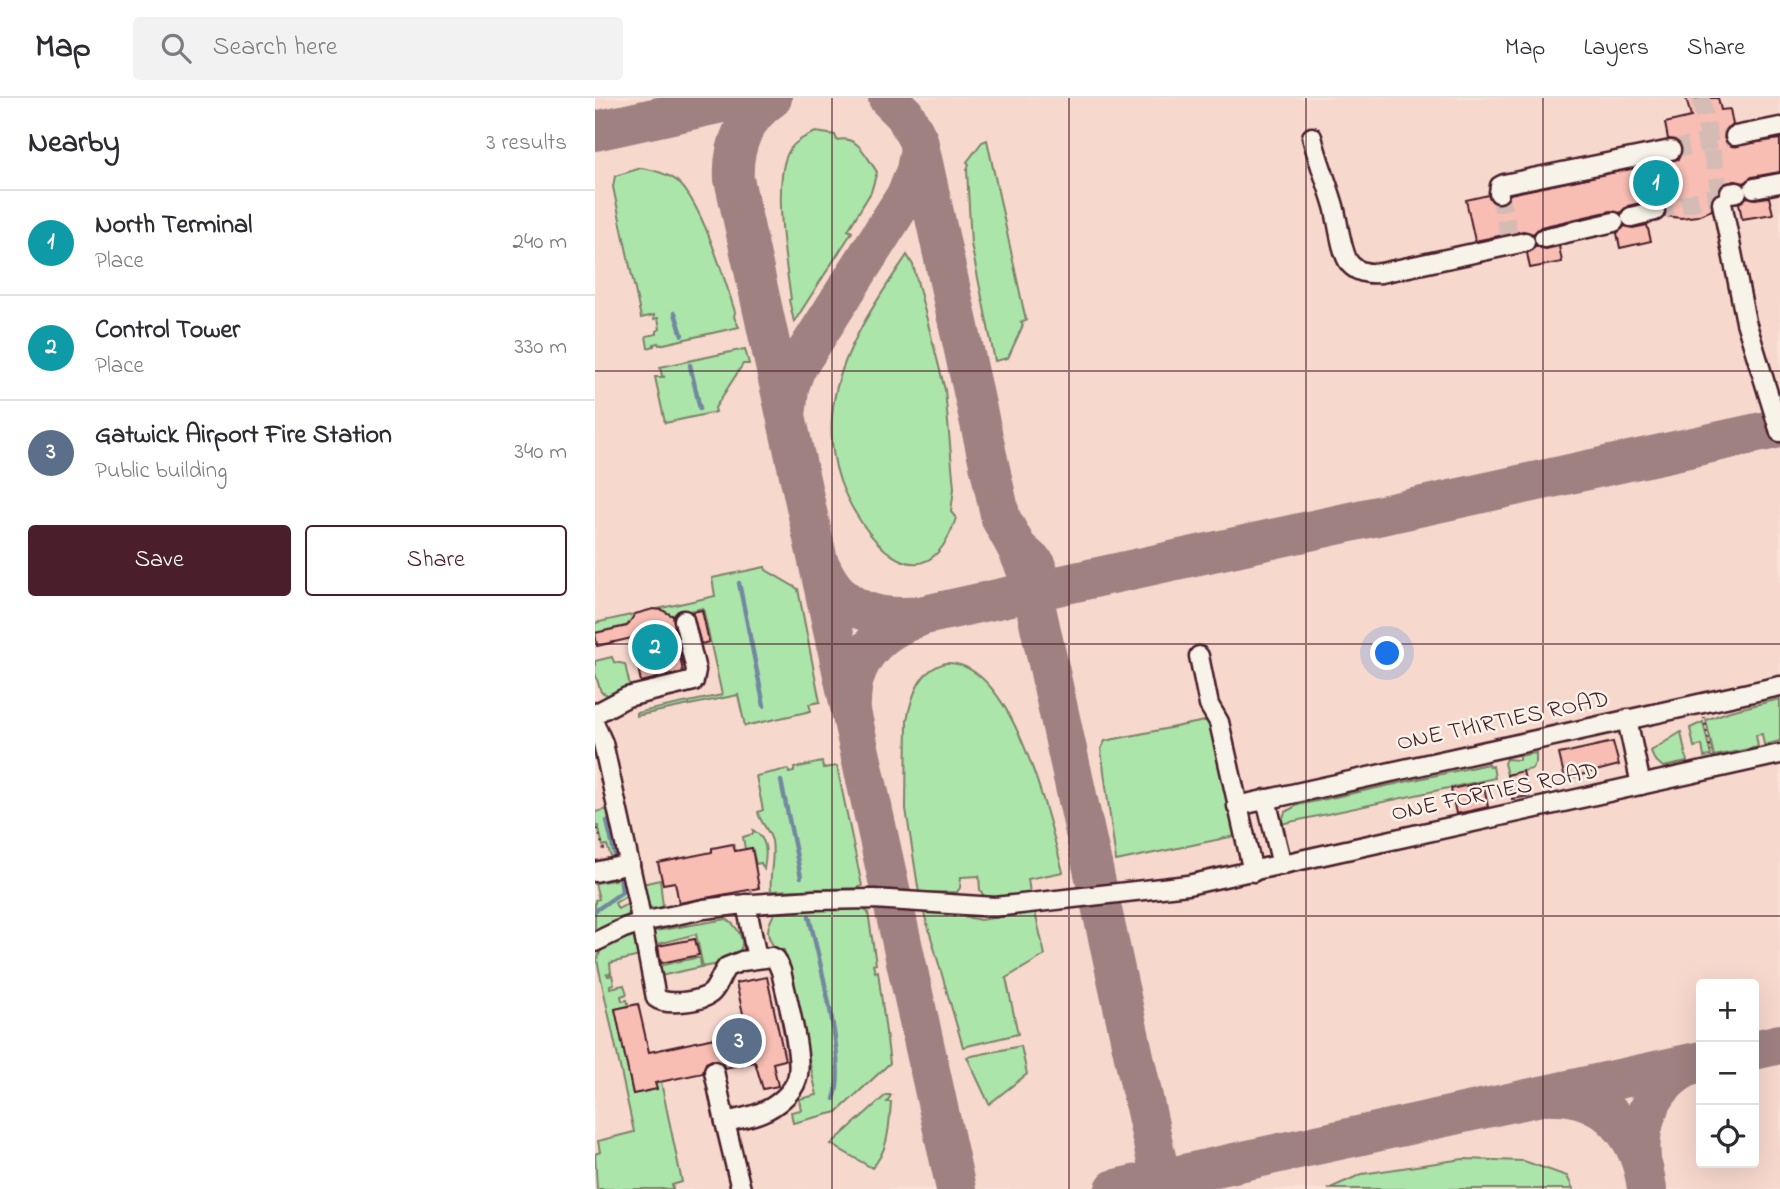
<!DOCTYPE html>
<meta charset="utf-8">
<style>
:root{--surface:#fff;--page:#f2f2f3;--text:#2b2b33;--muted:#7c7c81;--line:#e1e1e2;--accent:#4a1f2b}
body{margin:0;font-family:"Indie Flower",sans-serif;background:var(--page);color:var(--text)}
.controls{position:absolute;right:21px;bottom:21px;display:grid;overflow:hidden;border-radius:7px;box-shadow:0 7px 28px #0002}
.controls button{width:63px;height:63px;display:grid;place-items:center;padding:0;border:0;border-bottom:2px solid var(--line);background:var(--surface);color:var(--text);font:35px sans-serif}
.you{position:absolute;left:793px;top:556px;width:24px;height:24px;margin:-18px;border:5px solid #fff;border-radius:50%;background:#1a73e8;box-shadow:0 0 0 10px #1a73e833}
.badge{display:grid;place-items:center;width:46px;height:46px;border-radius:50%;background:var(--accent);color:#fff;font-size:23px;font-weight:700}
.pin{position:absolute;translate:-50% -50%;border:4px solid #fff;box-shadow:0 2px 7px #0006}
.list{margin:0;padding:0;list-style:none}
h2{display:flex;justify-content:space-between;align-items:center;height:91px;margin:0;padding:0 28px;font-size:30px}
h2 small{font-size:23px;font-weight:400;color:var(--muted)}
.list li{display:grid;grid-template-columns:46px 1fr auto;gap:21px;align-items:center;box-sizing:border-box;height:105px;padding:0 28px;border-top:2px solid var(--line)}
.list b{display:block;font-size:26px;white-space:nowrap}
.list p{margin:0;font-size:23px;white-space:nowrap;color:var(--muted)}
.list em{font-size:23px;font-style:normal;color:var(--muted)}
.actions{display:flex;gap:14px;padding:21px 28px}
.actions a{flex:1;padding:16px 0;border:2px solid var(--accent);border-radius:7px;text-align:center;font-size:24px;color:var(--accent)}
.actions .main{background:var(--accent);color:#fff}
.icon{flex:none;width:38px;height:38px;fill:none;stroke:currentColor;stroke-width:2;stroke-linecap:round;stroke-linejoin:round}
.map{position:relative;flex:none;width:1185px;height:1091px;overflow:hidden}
header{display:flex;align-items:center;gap:42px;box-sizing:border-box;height:98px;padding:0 35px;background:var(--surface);border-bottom:2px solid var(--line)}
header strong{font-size:33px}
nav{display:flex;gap:38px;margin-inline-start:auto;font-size:24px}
.search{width:490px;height:63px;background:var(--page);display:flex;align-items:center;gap:18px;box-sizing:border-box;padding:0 24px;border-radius:7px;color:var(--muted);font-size:26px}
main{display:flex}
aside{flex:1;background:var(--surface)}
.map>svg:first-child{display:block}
</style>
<header>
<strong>Map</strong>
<div class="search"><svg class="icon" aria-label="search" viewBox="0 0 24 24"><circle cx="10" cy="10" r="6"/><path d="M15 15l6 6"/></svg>Search here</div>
<nav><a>Map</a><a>Layers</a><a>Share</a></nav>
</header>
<main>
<aside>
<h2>Nearby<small>3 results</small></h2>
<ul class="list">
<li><span class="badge" style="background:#0f9aa8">1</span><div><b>North Terminal</b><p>Place</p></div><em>240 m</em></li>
<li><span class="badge" style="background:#0f9aa8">2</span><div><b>Control Tower</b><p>Place</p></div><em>330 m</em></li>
<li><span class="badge" style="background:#5c6f8a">3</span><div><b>Gatwick Airport Fire Station</b><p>Public building</p></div><em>340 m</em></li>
</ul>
<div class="actions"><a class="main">Save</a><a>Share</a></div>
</aside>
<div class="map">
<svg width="1185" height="1091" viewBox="0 0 1185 1091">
<rect width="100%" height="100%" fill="#f7e3d8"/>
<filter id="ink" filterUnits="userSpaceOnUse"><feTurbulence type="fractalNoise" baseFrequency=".0143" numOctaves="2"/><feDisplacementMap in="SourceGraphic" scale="14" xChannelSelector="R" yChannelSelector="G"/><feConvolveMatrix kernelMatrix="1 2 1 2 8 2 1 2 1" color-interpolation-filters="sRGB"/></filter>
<g filter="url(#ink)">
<path fill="#f7d8cd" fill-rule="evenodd" d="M 0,0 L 1185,0 L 1185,1091 L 0,1091 ZM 1106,886 L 1159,886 L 1159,1065 L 1106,1065 Z"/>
<g fill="#ace5aa" stroke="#7b826a" stroke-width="2">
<path d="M 221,34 L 240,37 L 242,42 C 263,37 271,58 282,74 L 276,94 L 253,132 L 257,134 L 199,224 L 194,202 L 196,201 C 191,168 177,81 194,53 C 199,44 212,37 221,34 Z"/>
<path d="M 392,42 L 431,223 L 426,224 L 428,227 L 413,260 L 400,263 L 376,146 L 372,72 L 374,66 L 372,64 L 387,44 Z"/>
<path d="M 46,70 C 58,72 72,75 82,83 C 106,103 130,182 140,214 L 139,219 L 144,229 L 64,247 L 63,245 L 59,246 L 59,248 L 53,250 L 51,238 L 62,236 L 62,233 L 65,231 L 63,220 L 59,221 L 59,217 L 46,220 L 18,89 L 20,78 Z"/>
<path d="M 312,157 L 318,167 L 350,292 L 359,390 L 356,414 L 361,420 C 329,516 265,438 245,383 C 237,360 235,333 238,309 C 245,254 282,202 312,157 Z"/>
<path d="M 150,251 L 154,266 L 148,266 L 120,310 L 121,314 L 70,325 L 60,279 L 70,279 L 67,278 L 65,269 Z"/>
<path d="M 170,469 L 171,472 L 203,491 L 225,604 L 214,606 L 216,613 L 150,628 L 143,597 L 41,618 L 41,615 L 127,597 L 108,510 L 0,535 L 0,525 L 120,498 L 117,480 Z"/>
<path d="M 17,559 L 19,564 L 30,566 L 36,593 L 15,598 L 6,594 L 0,575 L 0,563 Z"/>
<path d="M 351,565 C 419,563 454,723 468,774 L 433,781 L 435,795 L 404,800 L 389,798 L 385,792 L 384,778 L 366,779 L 365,790 L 362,794 L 324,795 L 311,711 L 312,622 C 317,597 324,572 351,565 Z"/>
<path d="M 1185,601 L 1185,643 L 1169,647 L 1167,636 L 1161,637 L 1163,649 L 1119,658 L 1111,622 L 1135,613 Z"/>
<path d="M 615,622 L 640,738 L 521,763 L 506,651 L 510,643 Z"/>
<path d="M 1108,624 L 1116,658 L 1109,659 L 1107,647 L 1099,649 L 1095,630 Z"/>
<path d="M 1086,634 L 1092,664 L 1068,669 L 1059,661 L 1056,653 Z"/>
<path d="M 941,655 L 941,664 L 937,671 L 912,677 L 909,665 L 911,661 L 924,662 L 924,658 Z"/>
<path d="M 227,664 L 228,670 L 242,668 L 267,788 L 261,790 L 176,793 C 174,776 180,761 177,743 C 174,731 165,725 163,714 L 168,712 L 161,678 L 193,671 L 194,675 L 199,674 L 199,670 Z"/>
<path d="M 893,666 L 894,669 L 898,668 L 900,680 L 686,726 L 690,714 L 703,707 Z"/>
<path d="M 13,711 L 26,764 L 18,765 L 12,747 L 8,748 L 3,728 L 0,728 L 0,714 Z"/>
<path d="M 158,732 C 173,741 172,755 169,771 L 166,765 L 161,766 L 157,750 L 150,751 L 148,739 L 158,736 Z"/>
<path d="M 28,773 L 33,797 L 20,805 L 23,811 L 34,805 L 33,819 L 0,837 L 0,802 L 4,801 L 0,785 L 20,782 L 19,775 Z"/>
<path d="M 65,782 L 68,808 L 65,811 L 58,811 L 54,808 L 47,786 Z"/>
<path d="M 330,810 L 385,822 L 440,814 L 450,857 L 411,880 L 423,936 L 368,949 L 329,815 L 331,814 Z"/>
<path d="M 267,811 L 273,814 L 281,866 L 278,867 L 280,874 L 283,873 L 295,965 L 242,1014 L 198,1025 L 196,1014 L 206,1012 L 204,1001 L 222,997 L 189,852 L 181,851 C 169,837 172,827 181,813 Z"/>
<path d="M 132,821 C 146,832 156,850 135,861 C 127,866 117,867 108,869 L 101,836 L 59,847 L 58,836 L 60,833 Z"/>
<path d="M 30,837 L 42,840 L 49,857 L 15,865 L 16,875 L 12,876 L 13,878 L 17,877 L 19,886 L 15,887 L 15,890 L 29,887 L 32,896 L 26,898 L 27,903 L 32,902 L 34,908 L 20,911 L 38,996 L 61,991 L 60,986 L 66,984 L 87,1084 L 77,1087 L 78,1091 L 2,1091 L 0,1056 L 5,1054 L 3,1043 L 39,1034 L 2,862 L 7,849 Z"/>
<path d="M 100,860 L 105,860 L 106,869 L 65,878 L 63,868 Z"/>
<path d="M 426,948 L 432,976 L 394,1006 L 372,959 Z"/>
<path d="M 291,997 L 296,997 L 292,1004 L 296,1004 C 294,1028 294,1052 277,1070 L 236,1046 Z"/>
<path d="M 868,1061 L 929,1063 L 972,1078 L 978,1091 L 733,1091 L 767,1076 Z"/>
</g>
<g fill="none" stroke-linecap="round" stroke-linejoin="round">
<g stroke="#7288a0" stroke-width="4.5">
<path d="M 80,215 L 87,237"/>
<path d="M 95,267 L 105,311"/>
<path d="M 144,485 L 169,608"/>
<path d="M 186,683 L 206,779"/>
<path d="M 12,723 L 21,762"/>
<path d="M 0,813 L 27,794 L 25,776"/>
<path d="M 214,818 C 223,858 253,966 239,1001"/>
</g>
<g stroke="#a08182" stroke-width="40">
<path d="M 177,0 C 150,18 137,48 139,81 L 361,1091"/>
<path d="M 293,0 L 310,17 L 323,42 L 406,421 L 422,450 L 442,468"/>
<path d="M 0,33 L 150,0"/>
<path d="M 192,310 L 194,289 L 200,272 L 312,96 L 321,72 L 325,51"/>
<path d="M 422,450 L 434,478 L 568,1091"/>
<path d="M 226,469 C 245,512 280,523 325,518 L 1185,330"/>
<path d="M 256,605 C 256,560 283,533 324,519"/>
<path d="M 1159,952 L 1185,946"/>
<path d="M 958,997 C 1013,996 1046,1040 1052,1091"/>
<path d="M 1046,1062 C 1042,1023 1059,983 1097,967"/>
<path d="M 520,1091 L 1106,963"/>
</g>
</g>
<g fill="#f8bdb3" stroke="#4a1f2b" stroke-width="2">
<path d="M 1091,0 L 1123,0 L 1126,12 L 1135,11 L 1138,27 L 1132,30 L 1129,40 L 1136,48 L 1185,41 L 1185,74 L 1157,79 L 1149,85 L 1140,83 L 1129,86 L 1117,101 L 1117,112 L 1102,118 L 1086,120 L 1071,118 L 1069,106 L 1058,102 L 1033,108 L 1025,115 L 1016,113 L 946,129 L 938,136 L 928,133 L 880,143 L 871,102 L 893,97 L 898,104 L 908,106 L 915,96 L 1083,61 L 1087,55 L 1087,49 L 1080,42 L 1073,41 L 1070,25 L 1096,19 Z"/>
<path d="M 1152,99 L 1160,101 L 1174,99 L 1178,116 L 1147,121 L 1144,105 Z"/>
<path d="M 1052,127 L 1056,143 L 1025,150 L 1022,135 L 1030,128 L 1038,130 Z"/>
<path d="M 941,148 L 951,151 L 964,148 L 967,164 L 935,170 L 932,155 Z"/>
<path d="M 58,511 L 67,512 L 78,518 L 88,574 L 46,584 L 37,540 L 2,548 L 0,535 L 32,528 L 40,516 Z"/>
<path d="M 107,512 L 114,544 L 106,546 L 97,514 Z"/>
<path d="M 1018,644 L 1024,667 L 970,681 L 964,656 Z"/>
<path d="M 928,673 L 934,698 L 917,701 L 912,677 Z"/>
<path d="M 888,684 L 893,709 L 861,716 L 856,691 Z"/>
<path d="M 138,746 L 140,753 L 157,750 L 164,790 L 84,805 L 80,784 L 68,786 L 63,765 L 117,754 L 117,750 Z"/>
<path d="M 100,841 L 104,857 L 66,865 L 63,848 Z"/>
<path d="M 172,879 L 190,962 L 178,965 L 183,988 L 168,991 L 160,964 L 130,970 L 127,965 L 117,962 L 111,965 L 108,975 L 60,985 L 62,991 L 38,996 L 20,911 L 43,906 L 54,954 L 152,933 L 141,885 Z"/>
</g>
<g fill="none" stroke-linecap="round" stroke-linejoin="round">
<g stroke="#d4bcb5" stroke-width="18" stroke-dasharray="18 9" stroke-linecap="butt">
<path d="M 1106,0 L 1127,105"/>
<path d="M 1076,52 L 1140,38"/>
<path d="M 904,95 L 915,141"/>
<path d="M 1060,113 L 1135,95"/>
</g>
<g stroke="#4a1f2b" stroke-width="23">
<g id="minor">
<path d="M 1140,38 L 1185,29"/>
<path d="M 717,39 C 723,63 732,84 739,108 C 743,122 746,155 755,166 C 763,175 775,176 786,175 L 930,144"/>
<path d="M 1159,90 L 1185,85"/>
<path d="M 904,95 L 905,88 L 909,86 L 1076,52"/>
<path d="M 1135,95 L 1142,94"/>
<path d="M 1127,105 L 1151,224 L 1185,334"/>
<path d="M 1036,119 L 1060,113"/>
<path d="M 949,140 L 1019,124"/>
<path d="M 604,558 L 614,607 L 624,624 L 658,774"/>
<path d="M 0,616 L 32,599 L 99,583 L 101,572 L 89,522"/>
<path d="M 1032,621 L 1046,687"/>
<path d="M 0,627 L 8,645 L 42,800 L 61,900 C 71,908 110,904 118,893 C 124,886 126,876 132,869 L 147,863 L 177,859 L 181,861 L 186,873 C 191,897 209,961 202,981 C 198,995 180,1009 167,1014 C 156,1019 143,1021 130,1024 L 146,1091"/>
<path d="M 671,701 L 687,767"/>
<path d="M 642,708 L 1185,588"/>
<path d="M 0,774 L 35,766"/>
<path d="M 151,806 L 162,860"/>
<path d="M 0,844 L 29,830 L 47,824 L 109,811 L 141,807 L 219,802 L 279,801 L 400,809 L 593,787 L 1185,656"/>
<path d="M 119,973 L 130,1024"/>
</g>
</g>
<g stroke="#4a1f2b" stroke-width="2.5" stroke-dasharray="2 5" stroke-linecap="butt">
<path d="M 1109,619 L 1116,654"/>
<path d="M 2,730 L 10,755"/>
</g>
<use href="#minor" stroke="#f7f3e8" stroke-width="18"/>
</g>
</g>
<path fill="none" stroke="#4a1f2b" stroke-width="2" stroke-opacity="0.55" d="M 237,0 L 237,1091M 474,0 L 474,1091M 711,0 L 711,1091M 948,0 L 948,1091M 0,273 L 1185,273M 0,546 L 1185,546M 0,818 L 1185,818"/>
<g text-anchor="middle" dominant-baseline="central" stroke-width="5" stroke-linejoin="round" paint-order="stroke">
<g font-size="24" fill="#4a1f2b" stroke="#f7f3e8">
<text transform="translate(908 624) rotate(-12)">ONE THIRTIES ROAD</text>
<text transform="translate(900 695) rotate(-12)">ONE FORTIES ROAD</text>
</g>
</g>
</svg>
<div class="controls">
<button>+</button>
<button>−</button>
<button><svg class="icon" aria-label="locate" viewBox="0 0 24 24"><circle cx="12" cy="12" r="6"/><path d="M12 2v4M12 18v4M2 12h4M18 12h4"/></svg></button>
</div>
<div class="you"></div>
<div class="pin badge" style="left:1061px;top:85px;background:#0f9aa8">1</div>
<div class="pin badge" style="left:60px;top:549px;background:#0f9aa8">2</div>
<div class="pin badge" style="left:144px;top:943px;background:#5c6f8a">3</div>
</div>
</main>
